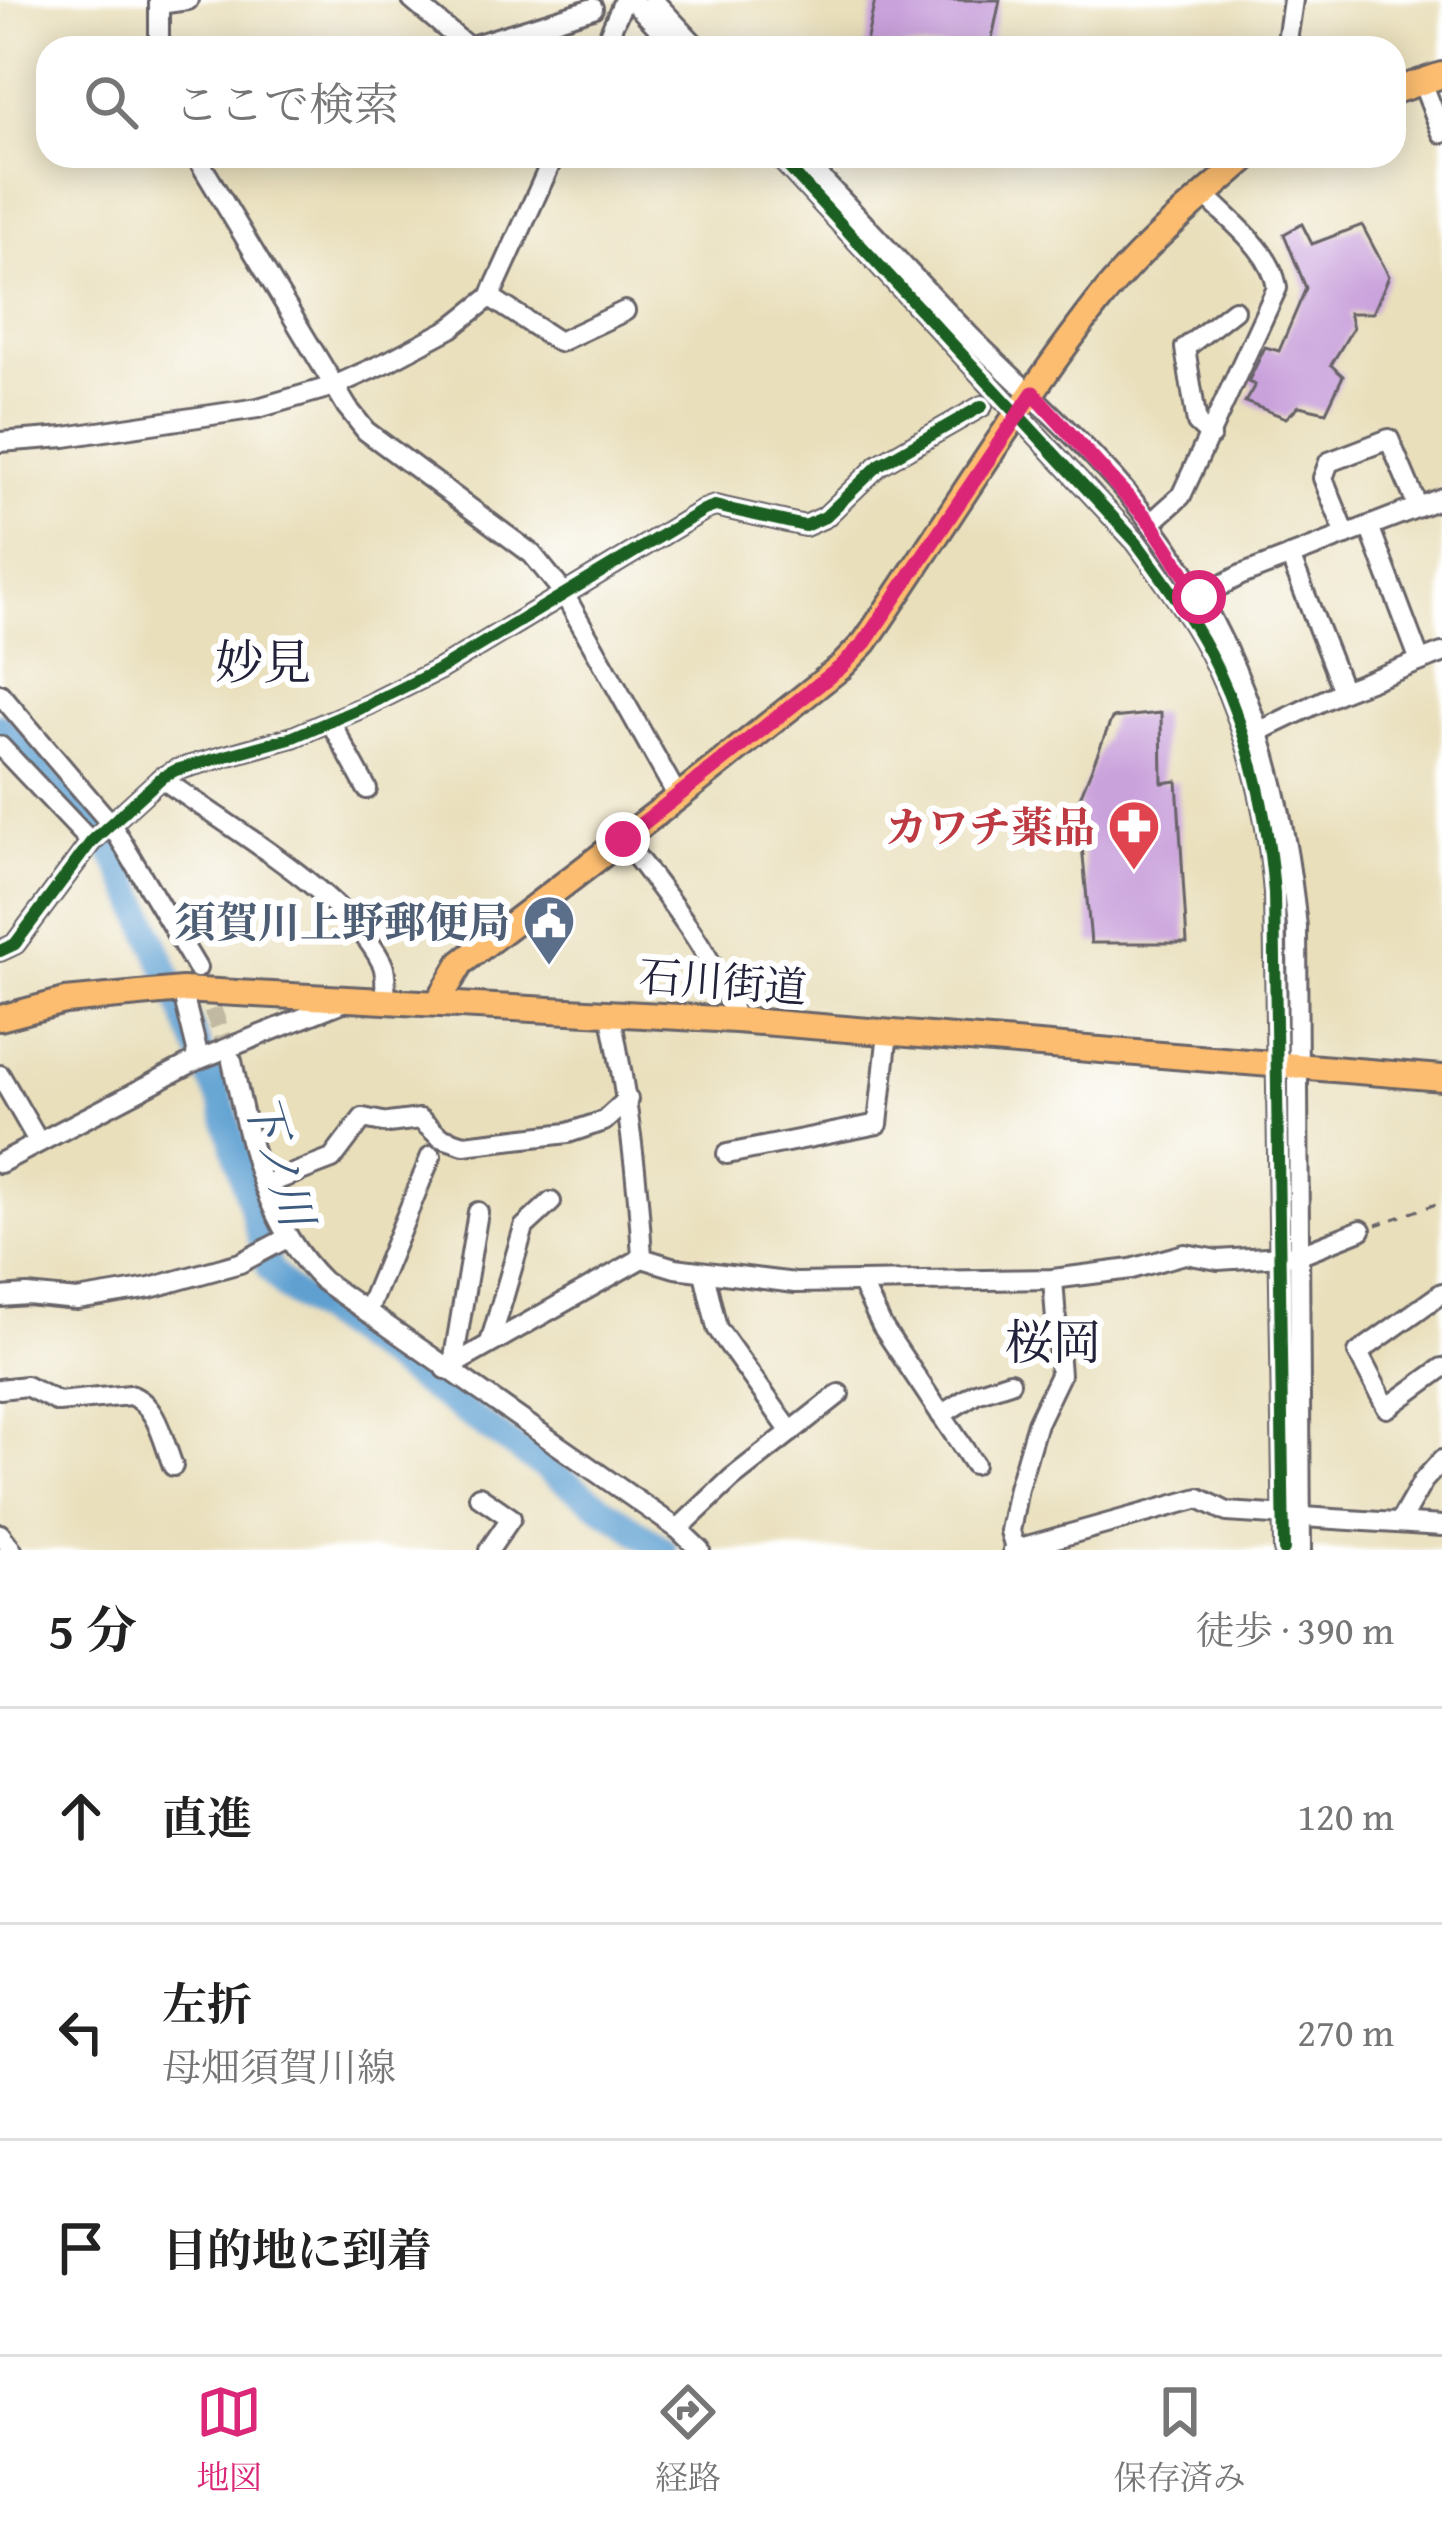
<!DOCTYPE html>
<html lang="ja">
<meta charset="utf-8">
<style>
:root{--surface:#fff;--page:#f2f2f2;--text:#222;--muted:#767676;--line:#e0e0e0;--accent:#db2777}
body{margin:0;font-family:"Gentium Book Plus","Noto Serif JP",serif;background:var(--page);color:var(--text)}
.stop{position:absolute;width:36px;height:36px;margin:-27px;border:9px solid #db2777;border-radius:50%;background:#fff}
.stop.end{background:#db2777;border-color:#fff;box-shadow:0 3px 12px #0008}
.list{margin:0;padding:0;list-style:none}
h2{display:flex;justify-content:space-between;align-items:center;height:156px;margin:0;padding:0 48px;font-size:51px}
h2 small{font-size:39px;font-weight:400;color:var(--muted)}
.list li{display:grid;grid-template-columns:78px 1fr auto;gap:36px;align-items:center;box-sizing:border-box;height:216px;padding:0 48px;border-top:3px solid var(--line)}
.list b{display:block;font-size:45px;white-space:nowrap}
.list p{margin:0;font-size:39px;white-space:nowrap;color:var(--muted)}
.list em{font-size:39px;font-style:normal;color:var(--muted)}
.icon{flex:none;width:66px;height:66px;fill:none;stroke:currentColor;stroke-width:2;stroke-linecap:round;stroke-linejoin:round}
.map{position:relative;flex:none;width:1442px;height:1550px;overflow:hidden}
.search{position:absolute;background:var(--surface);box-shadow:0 6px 30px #0003;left:36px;right:36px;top:36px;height:132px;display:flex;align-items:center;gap:30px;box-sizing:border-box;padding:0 42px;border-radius:36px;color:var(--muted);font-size:45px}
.sheet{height:804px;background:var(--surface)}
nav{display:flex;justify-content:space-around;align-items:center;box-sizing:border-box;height:168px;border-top:3px solid var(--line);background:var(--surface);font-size:33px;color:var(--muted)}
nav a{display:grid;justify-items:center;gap:6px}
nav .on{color:var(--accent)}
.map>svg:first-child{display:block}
</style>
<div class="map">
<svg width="1442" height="1550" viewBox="0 0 1442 1550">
<rect width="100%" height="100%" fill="#fff"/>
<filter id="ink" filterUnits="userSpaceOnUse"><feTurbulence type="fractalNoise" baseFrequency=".00833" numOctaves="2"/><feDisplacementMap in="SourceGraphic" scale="24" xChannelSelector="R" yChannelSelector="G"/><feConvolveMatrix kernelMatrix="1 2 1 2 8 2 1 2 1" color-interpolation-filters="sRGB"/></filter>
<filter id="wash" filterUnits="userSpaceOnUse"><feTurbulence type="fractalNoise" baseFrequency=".004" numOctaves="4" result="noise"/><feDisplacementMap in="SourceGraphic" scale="48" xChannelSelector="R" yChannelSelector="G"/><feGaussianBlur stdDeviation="2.7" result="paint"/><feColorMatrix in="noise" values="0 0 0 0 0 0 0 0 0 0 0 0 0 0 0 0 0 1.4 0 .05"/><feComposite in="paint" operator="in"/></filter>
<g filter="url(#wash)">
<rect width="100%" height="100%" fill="#e9dfbb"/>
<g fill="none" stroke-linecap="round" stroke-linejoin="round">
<path stroke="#5ea0d1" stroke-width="27" d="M 0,726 L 113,852 L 138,902 L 222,1104 L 269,1268 L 287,1289 L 664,1550"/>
</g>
<g id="blocks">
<g fill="#c9a1db">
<path d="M 875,0 L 1000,0 L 990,48 L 865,48 Z"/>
<path d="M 1302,224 L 1312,244 L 1362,225 L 1389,276 L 1373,313 L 1349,313 L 1353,328 L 1331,365 L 1343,376 L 1326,412 L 1299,406 L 1286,418 L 1245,402 L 1255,385 L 1248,382 L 1265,347 L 1279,351 L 1306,288 L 1284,234 Z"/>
<path d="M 1161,713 L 1162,783 L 1177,781 L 1187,943 L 1091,943 L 1078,802 L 1112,718 Z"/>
</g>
</g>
</g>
<g filter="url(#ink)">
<use href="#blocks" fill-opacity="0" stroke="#686468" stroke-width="3"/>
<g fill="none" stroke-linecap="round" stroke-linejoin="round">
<path stroke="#c1b9a1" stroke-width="18" stroke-dasharray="18 9" stroke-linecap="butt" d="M 203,984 L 231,1059"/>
<g stroke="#686468" stroke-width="24">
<g id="minor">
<path d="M 412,0 L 468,47 L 593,8"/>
<path d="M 632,0 L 677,48"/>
<path d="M 653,0 L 698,48"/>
<path d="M 159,4 L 188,0"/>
<path d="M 159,48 L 159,0"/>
<path d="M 603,48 L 624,0"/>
<path d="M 1286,48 L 1293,0"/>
<path d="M 1422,82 L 1442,133"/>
<path d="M 196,156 L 347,407 L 366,431 L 532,554 L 563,592 L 678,797"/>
<path d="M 778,156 L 1136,542 C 1165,582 1196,623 1217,668 C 1250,738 1268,817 1274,893 L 1284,1550"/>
<path d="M 800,156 C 857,216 913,277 970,336 C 1022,388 1078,436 1125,491 C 1234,619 1281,763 1297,927 L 1301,1550"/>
<path d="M 490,297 L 559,342 L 625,311"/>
<path d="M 1211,436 L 1197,423 L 1185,348 L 1234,310"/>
<path d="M 0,442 L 65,437 L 258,408 L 334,386 L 389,361 L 451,328 L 490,297 L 554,156"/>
<path d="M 1151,523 L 1181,496 L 1277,288 C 1272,251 1230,221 1205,195"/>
<path d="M 1369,526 L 1420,661"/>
<path d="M 1346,535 L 1323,478 L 1329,462 L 1389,439 L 1418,507"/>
<path d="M 1290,556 L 1343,691"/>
<path d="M 1199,597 L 1241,575 L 1442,498"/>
<path d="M 0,694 L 111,824 L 197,968"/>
<path d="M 331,723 L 367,789"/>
<path d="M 1260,731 L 1343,691 L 1442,653"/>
<path d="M 0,746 L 91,842"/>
<path d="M 161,778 C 223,823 349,895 382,963 C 387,973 385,989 385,1000"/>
<path d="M 623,839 C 664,894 715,953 736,1020"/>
<path d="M 0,951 L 15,944 L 91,842 L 161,778 L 176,770 L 293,737 L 368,705 L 440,669 L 704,510 L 715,506 L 805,526 L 825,517 L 879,465 L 982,406"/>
<path d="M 182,990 L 197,1050 L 195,1061"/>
<path d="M 610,1012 C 627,1094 638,1174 642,1258"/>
<path d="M 232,1061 C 249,1140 263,1222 323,1281 L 678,1529 L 700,1550"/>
<path d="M 0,1075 L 38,1141"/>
<path d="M 727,1154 L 878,1124 L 888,1032"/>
<path d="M 0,1163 L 195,1061 L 343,1002"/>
<path d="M 264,1185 L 332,1159 L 363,1118 L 388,1123 L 420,1119 L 440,1137 L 464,1145 L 568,1133 L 604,1121 L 628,1099"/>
<path d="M 704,1273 L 717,1328 L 791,1432"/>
<path d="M 862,1284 L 882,1326 L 974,1464"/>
<path d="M 1442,1293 L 1358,1353 L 1387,1408 L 1442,1368"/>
<path d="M 0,1297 L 27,1295 L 77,1300 L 150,1288 L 240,1263 L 287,1238"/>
<path d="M 367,1312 L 431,1156"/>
<path d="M 490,1343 L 524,1227 L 551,1202"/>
<path d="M 453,1364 L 478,1212"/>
<path d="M 446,1369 L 642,1258 L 675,1268 L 795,1283 L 1053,1279 L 1131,1269 L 1185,1254 L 1218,1260 L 1298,1255 L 1361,1230"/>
<path d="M 0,1389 L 26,1386 L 58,1402 L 130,1395 C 157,1404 163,1441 173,1466"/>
<path d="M 941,1415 L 976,1393 L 1010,1382"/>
<path d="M 479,1496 L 511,1518 L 489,1550"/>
<path d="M 1399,1523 L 1423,1481 L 1442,1460"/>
<path d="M 678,1529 L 732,1478 L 839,1394"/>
<path d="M 0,1534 L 12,1550"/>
<path d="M 1015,1548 L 1010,1531 L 1018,1488 L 1037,1423 L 1060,1375 L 1053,1279"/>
<path d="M 1013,1550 L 1199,1498 L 1227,1512 L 1442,1526"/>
</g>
</g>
<g stroke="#686468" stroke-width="30">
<g id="major">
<path d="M 1394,91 L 1442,75"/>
<path d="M 438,1002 L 461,963 L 678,797 L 841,667 L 865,642 C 943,529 1014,410 1098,302 C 1140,248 1197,201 1249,156"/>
<path d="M 0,1018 L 65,1001 L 182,990 L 736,1020 L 1442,1078"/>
</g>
</g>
<path stroke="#686468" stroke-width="3" stroke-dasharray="9 9" stroke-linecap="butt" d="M 1376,1225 L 1442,1202"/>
<use href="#minor" stroke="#fff" stroke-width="18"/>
<use href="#major" stroke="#fcbd6f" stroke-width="24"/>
<g stroke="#fff" stroke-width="20">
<g id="cycleway">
<path d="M 778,156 L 1136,542 C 1165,582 1196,623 1217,668 C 1250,738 1268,817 1274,893 L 1284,1550"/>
<path d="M 0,951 L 15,944 L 91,842 L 161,778 L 176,770 L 293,737 L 368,705 L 440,669 L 704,510 L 715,506 L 805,526 L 825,517 L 879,465 L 982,406"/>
</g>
</g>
<use href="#cycleway" stroke="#1b5e20" stroke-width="12"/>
</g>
</g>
<g fill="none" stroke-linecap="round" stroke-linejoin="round" filter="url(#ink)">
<path stroke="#db2777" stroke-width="15" d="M 623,839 L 841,667 L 865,642 L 1033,393 L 1151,523 L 1199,597"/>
</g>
<defs>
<g id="pharmacy-pin" transform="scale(2.7)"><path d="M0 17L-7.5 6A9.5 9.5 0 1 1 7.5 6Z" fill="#e0444e" stroke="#fff"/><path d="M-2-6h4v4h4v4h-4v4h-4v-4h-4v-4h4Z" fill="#fff"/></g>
<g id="civic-pin" transform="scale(2.7)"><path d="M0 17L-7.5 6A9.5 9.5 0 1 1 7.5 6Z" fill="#5c6f8a" stroke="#fff"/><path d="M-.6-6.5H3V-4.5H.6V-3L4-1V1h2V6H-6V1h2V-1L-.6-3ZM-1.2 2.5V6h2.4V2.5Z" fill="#fff"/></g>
</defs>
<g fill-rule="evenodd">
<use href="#pharmacy-pin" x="1134" y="826"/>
<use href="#civic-pin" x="549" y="921"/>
</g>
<g text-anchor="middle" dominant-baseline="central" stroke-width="12" stroke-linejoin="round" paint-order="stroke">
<g font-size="42" font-weight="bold" fill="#be3a42" stroke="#fff" text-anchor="end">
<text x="1095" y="826">カワチ薬品</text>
</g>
<g font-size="42" font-weight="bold" fill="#4e5e75" stroke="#fff" text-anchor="end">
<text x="510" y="921">須賀川上野郵便局</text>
</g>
<g font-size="42" fill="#22223b" stroke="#fff">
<text transform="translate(723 981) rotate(4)">石川街道</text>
</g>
<g font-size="45" font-style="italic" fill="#3d5b7e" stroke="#fff">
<text transform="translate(280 1160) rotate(73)">下ノ川</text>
</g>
<g font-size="48" fill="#22223b" stroke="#fff">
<text x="263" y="661">妙見</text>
<text x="1053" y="1341">桜岡</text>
</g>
</g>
</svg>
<div class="stop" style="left:1199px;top:597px"></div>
<div class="stop end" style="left:623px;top:839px"></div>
<div class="search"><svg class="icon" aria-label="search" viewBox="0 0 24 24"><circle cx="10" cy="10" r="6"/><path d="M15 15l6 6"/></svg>ここで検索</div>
</div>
<section class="sheet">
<h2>5 分<small>徒歩 · 390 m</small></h2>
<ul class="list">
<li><svg class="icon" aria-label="ahead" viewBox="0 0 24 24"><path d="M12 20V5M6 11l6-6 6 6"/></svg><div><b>直進</b></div><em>120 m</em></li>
<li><svg class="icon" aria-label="left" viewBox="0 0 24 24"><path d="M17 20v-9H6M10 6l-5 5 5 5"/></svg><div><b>左折</b><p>母畑須賀川線</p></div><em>270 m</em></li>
<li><svg class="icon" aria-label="arrive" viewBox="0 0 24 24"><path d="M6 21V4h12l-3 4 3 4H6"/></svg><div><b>目的地に到着</b></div></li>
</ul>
</section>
<nav>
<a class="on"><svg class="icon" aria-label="map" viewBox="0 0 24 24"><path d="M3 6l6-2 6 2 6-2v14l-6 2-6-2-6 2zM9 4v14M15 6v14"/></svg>地図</a>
<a><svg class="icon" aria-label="directions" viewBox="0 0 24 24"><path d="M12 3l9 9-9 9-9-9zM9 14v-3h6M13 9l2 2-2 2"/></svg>経路</a>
<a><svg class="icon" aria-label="saved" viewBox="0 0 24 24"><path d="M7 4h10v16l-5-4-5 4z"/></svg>保存済み</a>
</nav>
